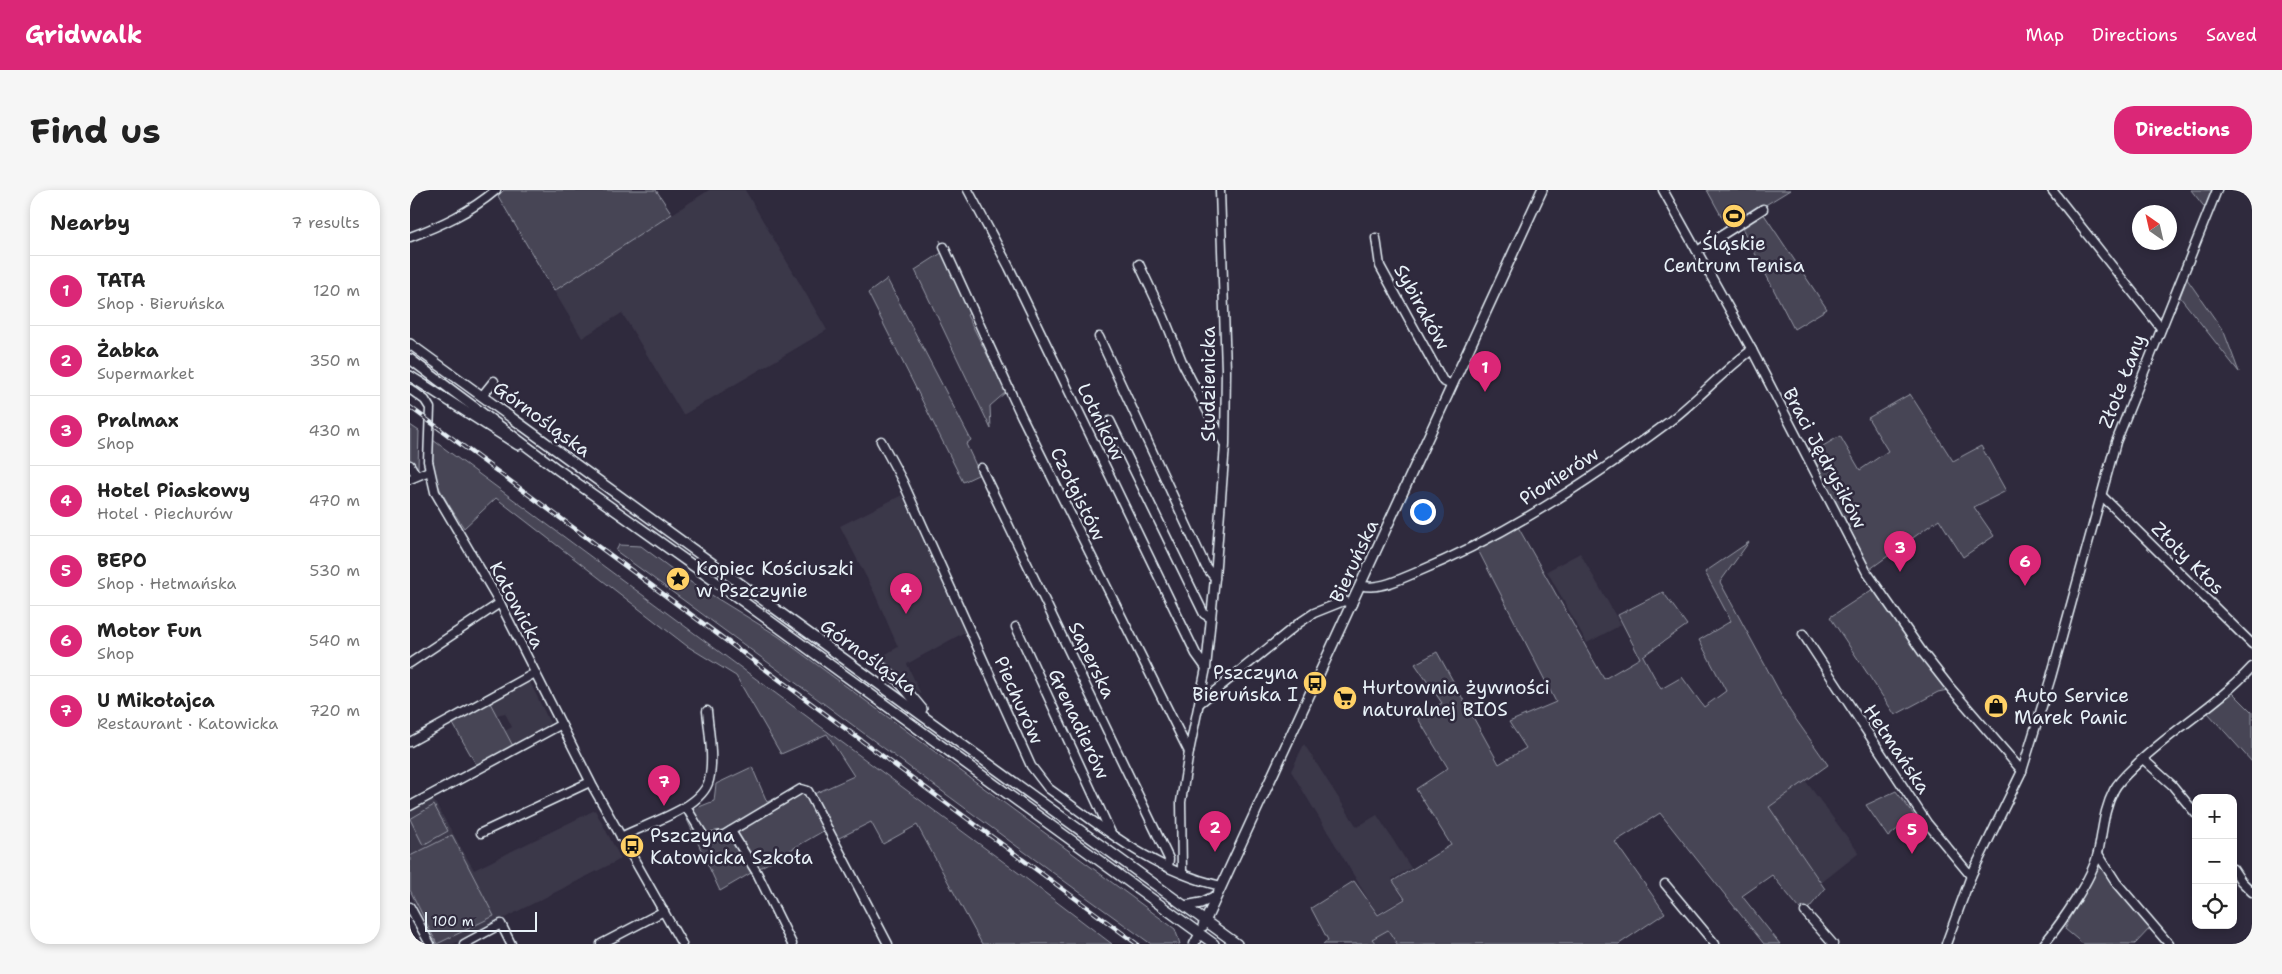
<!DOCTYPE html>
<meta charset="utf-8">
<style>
:root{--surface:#fff;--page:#f6f6f6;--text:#222;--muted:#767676;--line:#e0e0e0;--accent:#db2777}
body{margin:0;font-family:"Shantell Sans",sans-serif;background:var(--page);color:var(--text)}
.controls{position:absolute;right:15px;bottom:15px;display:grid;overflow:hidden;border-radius:10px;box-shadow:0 2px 8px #0003}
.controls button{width:45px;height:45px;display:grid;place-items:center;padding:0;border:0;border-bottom:1px solid var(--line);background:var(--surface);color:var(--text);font:25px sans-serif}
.compass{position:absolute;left:1722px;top:15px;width:45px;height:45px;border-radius:50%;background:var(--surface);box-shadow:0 2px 8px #0003;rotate:326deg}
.scale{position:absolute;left:15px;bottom:12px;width:112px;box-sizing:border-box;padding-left:5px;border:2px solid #e8f1f8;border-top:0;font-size:14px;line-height:18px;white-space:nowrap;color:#e8f1f8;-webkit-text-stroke:4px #2f2a3d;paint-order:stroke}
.you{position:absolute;left:1012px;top:321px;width:18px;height:18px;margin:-12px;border:4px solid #fff;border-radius:50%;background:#1a73e8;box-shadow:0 0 0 8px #1a73e833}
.badge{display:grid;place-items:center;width:32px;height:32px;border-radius:50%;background:var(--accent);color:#fff;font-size:16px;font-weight:700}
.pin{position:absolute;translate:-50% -41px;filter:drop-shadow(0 1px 2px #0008)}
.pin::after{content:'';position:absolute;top:26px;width:18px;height:15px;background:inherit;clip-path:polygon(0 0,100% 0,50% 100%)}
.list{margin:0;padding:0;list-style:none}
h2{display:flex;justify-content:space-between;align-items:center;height:65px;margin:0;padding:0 20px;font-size:21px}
h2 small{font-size:16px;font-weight:400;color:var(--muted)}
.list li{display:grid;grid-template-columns:32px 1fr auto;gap:15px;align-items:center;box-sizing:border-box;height:70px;padding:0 20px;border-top:1px solid var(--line)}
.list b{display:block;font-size:19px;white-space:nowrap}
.list p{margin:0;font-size:16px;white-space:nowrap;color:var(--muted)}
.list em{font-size:16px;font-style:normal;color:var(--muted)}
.icon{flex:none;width:28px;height:28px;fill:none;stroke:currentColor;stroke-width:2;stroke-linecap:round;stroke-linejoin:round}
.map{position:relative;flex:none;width:1842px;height:754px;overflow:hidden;border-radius:20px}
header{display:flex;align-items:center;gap:30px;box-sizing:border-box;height:70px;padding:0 25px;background:var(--accent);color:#fff}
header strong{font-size:24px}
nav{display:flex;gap:28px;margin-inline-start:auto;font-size:18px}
.intro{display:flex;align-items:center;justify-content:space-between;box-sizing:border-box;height:120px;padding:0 30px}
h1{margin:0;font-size:35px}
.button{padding:12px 22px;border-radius:20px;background:var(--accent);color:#fff;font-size:18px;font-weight:700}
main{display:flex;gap:30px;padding:0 30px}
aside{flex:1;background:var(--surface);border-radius:20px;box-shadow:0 2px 8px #0003}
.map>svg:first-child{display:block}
</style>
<header>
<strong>Gridwalk</strong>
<nav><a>Map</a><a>Directions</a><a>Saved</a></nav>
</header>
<div class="intro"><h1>Find us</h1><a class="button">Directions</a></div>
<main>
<aside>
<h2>Nearby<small>7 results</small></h2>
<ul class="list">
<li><span class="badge">1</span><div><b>TATA</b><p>Shop · Bieruńska</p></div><em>120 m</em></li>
<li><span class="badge">2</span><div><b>Żabka</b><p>Supermarket</p></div><em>350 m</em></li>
<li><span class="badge">3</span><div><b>Pralmax</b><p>Shop</p></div><em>430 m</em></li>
<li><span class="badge">4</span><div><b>Hotel Piaskowy</b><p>Hotel · Piechurów</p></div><em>470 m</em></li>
<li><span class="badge">5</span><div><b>BEPO</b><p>Shop · Hetmańska</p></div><em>530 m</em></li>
<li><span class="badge">6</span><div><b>Motor Fun</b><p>Shop</p></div><em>540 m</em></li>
<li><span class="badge">7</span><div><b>U Mikołajca</b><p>Restaurant · Katowicka</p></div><em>720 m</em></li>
</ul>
</aside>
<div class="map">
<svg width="1842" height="754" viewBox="0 0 1842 754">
<rect width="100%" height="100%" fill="#2f2a3d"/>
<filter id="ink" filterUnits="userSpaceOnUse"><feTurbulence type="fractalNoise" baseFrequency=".02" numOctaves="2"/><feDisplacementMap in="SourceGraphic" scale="10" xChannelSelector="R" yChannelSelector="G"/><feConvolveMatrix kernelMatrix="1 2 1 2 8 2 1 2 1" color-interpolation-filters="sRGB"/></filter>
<g filter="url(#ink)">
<g fill="#3b3749">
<path d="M 299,0 L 335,0 L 417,140 L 273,225 L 212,123 L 172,148 L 144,101 Z"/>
<path d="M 492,305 L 555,442 L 497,474 L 511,504 L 467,469 L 488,457 L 464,402 L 430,336 Z"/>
<path d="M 1170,363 L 1211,435 L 1177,453 L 1137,381 Z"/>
<path d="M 119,490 L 141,535 L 103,556 L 95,541 L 102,537 L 95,523 L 87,525 L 79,511 Z"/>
<path d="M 894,554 L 947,637 L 967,625 L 1001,678 L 982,689 L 993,709 L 967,724 L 881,581 Z"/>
<path d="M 1395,590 L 1449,663 L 1411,693 L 1358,617 Z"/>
<path d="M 23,609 L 64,680 L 185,620 L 211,669 L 43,754 L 25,754 L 0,703 L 0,621 Z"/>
<path d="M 978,739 L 987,754 L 966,754 L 962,749 Z"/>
</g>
<g fill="#464455" stroke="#979aa6">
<path d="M 94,0 L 246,0 L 262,24 L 144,101 L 88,6 Z"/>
<path d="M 1297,0 L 1380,0 L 1318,38 Z"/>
<path d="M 1781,0 L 1803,0 L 1796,19 Z"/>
<path d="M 1353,23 L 1417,119 L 1384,139 L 1332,38 Z"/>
<path d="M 530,50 L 564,120 L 557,125 L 596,202 L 580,216 L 581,239 L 505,80 L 533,62 Z"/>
<path d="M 477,89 L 561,250 L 556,254 L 570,284 L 553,292 L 458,103 Z"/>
<path d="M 1777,89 L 1814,142 L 1829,182 L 1770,107 Z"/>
<path d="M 1500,204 L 1543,271 L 1571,256 L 1596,301 L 1564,317 L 1584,346 L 1553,367 L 1529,329 L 1460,379 L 1401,263 L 1430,246 L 1450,280 L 1478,261 L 1458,228 Z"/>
<path d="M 0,235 L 9,241 L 8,279 L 6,281 L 0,271 Z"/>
<path d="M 23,250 L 614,687 L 702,754 L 572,754 L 507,635 L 473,654 L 461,632 L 427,649 L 404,604 L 444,586 L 417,544 L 371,564 L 326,486 L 277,456 L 86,308 L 54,338 C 41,318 9,275 23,250 Z"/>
<path d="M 1108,337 L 1194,489 L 1230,468 L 1208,425 L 1253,402 L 1277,435 L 1233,466 L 1251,499 L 1272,487 L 1294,517 L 1316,501 L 1289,450 L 1321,431 L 1295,382 L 1339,352 L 1310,392 L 1380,521 L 1418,575 L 1359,617 L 1415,699 L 1394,724 L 1362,685 L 1332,706 L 1370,754 L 1354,754 L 1250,623 L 1205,652 L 1255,723 L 1209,754 L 987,754 L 978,740 L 962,749 L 966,754 L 913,754 L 918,750 L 901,718 L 944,691 L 968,725 L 995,709 L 983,691 L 1041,655 L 1006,599 L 1038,578 L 1007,527 L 1032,513 L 1005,474 L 1027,462 L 1089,574 L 1116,558 L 1099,532 L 1146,512 L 1067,358 Z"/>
<path d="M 209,355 L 231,356 L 274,388 L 368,446 L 765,739 L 770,754 L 741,754 C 562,625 385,491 206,361 Z"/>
<path d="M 1463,399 L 1538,500 L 1528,502 L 1485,525 L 1420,427 Z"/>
<path d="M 1823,503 L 1842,522 L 1842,572 L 1798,523 Z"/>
<path d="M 79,511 L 103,556 L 67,576 L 42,532 Z"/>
<path d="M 342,577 L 357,612 L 373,605 L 323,635 L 306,651 L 329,640 L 391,602 L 395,603 L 415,640 L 310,701 L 274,623 L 304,611 L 306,594 Z"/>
<path d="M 1486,601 L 1504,625 L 1478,647 L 1456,615 Z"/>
<path d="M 24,615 L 38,641 L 13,655 L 0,629 Z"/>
<path d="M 42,645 L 84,726 L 27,754 L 0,700 L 0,666 Z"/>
<path d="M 1691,676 L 1741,737 L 1725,754 L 1673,754 L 1655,739 L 1681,687 Z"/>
</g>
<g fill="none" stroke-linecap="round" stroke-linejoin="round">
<g stroke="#e8f1f8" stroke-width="11">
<g id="minor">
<path d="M 558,0 L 599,77 L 786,464 L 796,478"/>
<path d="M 1253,0 L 1342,160 L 1456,381 L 1513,463 L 1538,495 L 1612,581"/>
<path d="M 1642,0 L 1751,138"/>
<path d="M 0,47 C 32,35 60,22 86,0"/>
<path d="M 966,48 L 970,76 L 1033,191 L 1042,195"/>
<path d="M 534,57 L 611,225 L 779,562"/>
<path d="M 1287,61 L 1353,19"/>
<path d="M 729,74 L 754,127 L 773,174 L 814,253"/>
<path d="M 689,147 L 796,377 L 805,388"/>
<path d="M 0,199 L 15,210 L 20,218 L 18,271 L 25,302 L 90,413 L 183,597 L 272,754"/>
<path d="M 72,206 L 84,191"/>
<path d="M 700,231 L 794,424 L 801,428"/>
<path d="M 471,251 L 492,290 L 621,576 L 638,598 C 693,638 743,681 811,696"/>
<path d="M 0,275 L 6,285"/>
<path d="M 571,278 L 759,669 L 758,677"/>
<path d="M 0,289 L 19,281"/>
<path d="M 1691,305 L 1842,454"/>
<path d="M 951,395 C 967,401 990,389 1005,383 C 1095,346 1178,292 1256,234 C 1286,212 1311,182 1342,160"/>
<path d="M 606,437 L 701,643"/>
<path d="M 1393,444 L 1517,633 L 1561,686"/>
<path d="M 0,473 L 90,413"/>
<path d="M 790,513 L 889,433 L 904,423 L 934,411 L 942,414"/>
<path d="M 0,552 L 125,483"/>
<path d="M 1733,569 L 1762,595 L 1786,624"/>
<path d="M 0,616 L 150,535"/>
<path d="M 276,617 L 295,648 L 314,645 L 391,599 L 398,601 L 478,754"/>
<path d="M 321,641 L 347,683 L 382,754"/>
<path d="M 71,643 L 180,592"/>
<path d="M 211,647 C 235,634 292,619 299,590 C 304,569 299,542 297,521"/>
<path d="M 1688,664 L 1706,692 L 1759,754"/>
<path d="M 1823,679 L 1831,691 L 1842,702"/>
<path d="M 772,682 L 771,612 L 779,562 L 796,478 L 805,388 L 815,255 L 816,180 L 810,0"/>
<path d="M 1255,694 L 1305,754"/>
<path d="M 0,717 L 20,754"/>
<path d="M 1395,722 L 1423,754"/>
<path d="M 54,754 L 91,734 L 101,754"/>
<path d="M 191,754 L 254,721"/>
<path d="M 784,754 L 790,743"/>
<path d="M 1536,754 L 1561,686 L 1612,581 L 1641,487 L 1706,252 L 1807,0"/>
<path d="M 1634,754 C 1652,732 1682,689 1688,663 C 1693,641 1693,621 1704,600 C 1709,590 1720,581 1729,572 C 1765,538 1808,514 1842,477"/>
</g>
</g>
<g stroke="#e8f1f8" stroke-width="12">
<g id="major">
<path d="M 0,154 L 827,754"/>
<path d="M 0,169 L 147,279 L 320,402 L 804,754"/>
<path d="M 0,186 L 108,255"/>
<path d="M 473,478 L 486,488 L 512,519"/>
<path d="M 775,716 L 791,713 L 806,706"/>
<path d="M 793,736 L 1132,0"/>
</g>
</g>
<use href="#minor" stroke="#2f2a3d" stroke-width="8"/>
<use href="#major" stroke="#2f2a3d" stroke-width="9"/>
<g stroke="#e8f1f8" stroke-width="4.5">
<path id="rail" d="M 0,217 L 727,754"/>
</g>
<use href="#rail" stroke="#2f2a3d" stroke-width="2.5" stroke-dasharray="8" stroke-linecap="butt"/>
</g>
</g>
<defs>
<g id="stadium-disc" transform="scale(1.25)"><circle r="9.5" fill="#ffd166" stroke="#2f2a3d"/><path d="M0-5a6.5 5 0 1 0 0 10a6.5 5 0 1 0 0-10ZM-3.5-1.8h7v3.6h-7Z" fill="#111"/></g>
<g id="sight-disc" transform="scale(1.25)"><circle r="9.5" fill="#ffd166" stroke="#2f2a3d"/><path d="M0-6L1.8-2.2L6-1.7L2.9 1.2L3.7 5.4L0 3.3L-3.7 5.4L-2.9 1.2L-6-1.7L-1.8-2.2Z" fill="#111"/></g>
<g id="bus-disc" transform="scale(1.25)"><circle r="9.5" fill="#ffd166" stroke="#2f2a3d"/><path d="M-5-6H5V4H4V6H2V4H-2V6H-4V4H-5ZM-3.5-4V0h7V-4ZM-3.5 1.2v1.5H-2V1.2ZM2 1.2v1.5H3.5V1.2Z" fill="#111"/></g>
<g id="supermarket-disc" transform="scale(1.25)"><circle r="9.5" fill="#ffd166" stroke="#2f2a3d"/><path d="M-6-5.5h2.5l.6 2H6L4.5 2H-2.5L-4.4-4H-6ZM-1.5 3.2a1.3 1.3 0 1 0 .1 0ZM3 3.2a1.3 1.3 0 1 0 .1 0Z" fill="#111"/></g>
<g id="shop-disc" transform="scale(1.25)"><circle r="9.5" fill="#ffd166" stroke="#2f2a3d"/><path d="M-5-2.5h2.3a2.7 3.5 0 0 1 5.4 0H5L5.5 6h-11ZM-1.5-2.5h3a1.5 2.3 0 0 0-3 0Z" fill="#111"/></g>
</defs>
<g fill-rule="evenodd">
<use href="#stadium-disc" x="1324" y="26"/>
<use href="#sight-disc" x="268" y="389"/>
<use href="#bus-disc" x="905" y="493"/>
<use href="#supermarket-disc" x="935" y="508"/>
<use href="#shop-disc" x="1586" y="516"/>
<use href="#bus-disc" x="222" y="656"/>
</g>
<g text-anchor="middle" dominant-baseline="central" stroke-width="5" stroke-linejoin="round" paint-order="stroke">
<g font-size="19" fill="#e8f1f8" stroke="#2f2a3d" text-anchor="start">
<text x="1324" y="53" text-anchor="middle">Śląskie<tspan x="1324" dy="22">Centrum Tenisa</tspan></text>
<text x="286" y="378">Kopiec Kościuszki<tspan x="286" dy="22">w Pszczynie</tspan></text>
<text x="888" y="482" text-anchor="end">Pszczyna<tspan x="888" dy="22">Bieruńska I</tspan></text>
<text x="952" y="497">Hurtownia żywności<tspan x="952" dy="22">naturalnej BIOS</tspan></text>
<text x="1604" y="505">Auto Service<tspan x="1604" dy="22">Marek Panic</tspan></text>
<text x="240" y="645">Pszczyna<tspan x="240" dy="22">Katowicka Szkoła</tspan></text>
</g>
<g font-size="19" fill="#e8f1f8" stroke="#2f2a3d">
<text transform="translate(1012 117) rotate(61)">Sybiraków</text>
<text transform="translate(1712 191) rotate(-69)">Złote Łany</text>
<text transform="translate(798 194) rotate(-90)">Studzienicka</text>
<text transform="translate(132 229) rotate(36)">Górnośląska</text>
<text transform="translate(691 232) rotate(64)">Lotników</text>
<text transform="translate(1415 268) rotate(62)">Braci Jędrysików</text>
<text transform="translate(1149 286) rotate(-33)">Pionierów</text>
<text transform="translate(668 304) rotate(64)">Czołgistów</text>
<text transform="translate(1778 368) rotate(45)">Złoty Kłos</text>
<text transform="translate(944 371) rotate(-65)">Bieruńska</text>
<text transform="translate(107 415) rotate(62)">Katowicka</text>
<text transform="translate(459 467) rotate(36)">Górnośląska</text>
<text transform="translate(682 470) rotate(64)">Saperska</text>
<text transform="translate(609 510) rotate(66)">Piechurów</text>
<text transform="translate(669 534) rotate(65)">Grenadierów</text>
<text transform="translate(1487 559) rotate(56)">Hetmańska</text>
</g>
</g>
</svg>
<div class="controls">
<button>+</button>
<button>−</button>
<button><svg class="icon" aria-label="locate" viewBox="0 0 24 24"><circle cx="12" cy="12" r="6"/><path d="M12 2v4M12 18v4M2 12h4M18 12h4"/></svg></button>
</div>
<svg class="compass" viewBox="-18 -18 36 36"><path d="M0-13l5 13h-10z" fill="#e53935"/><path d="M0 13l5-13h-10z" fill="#767676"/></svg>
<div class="scale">100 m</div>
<div class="you"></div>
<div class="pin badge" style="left:1075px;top:202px">1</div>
<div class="pin badge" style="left:805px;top:662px">2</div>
<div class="pin badge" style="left:1490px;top:382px">3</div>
<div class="pin badge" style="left:496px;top:424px">4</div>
<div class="pin badge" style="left:1502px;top:664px">5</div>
<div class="pin badge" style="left:1615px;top:396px">6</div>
<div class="pin badge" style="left:254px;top:616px">7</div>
</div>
</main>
